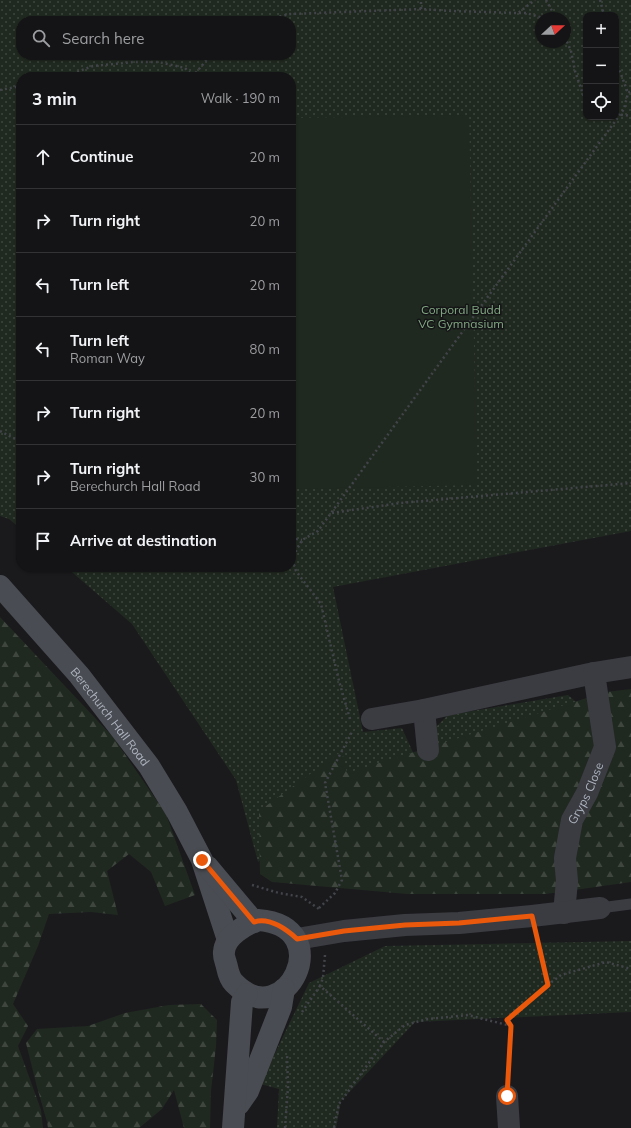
<!DOCTYPE html>
<meta charset="utf-8">
<style>
:root{--surface:#141416;--page:#1d1d1f;--text:#f1f3f6;--muted:#9d9ea1;--line:#333335}
body{margin:0;font-family:Mulish,sans-serif;background:var(--page);color:var(--text)}
.controls{position:absolute;right:12px;top:12px;display:grid;overflow:hidden;border-radius:8px;box-shadow:0 1px 3px #0004}
.controls button{width:36px;height:36px;display:grid;place-items:center;padding:0;border:0;border-bottom:1px solid var(--line);background:var(--surface);color:var(--text);font:20px sans-serif}
.compass{position:absolute;left:535px;top:12px;width:36px;height:36px;border-radius:50%;background:var(--surface);box-shadow:0 1px 3px #0004;rotate:69deg}
.stop{position:absolute;width:12px;height:12px;margin:-9px;border:3px solid #ea580c;border-radius:50%;background:#fff}
.stop.end{background:#ea580c;border-color:#fff;box-shadow:0 1px 4px #0008}
.list{margin:0;padding:0;list-style:none}
h2{display:flex;justify-content:space-between;align-items:center;height:52px;margin:0;padding:0 16px;font-size:17px}
h2 small{font-size:13px;font-weight:400;color:var(--muted)}
.list li{display:grid;grid-template-columns:26px 1fr auto;gap:12px;align-items:center;box-sizing:border-box;height:64px;padding:0 16px;border-top:1px solid var(--line)}
.list b{display:block;font-size:15px;white-space:nowrap}
.list p{margin:0;font-size:13px;white-space:nowrap;color:var(--muted)}
.list em{font-size:13px;font-style:normal;color:var(--muted)}
.icon{flex:none;width:22px;height:22px;fill:none;stroke:currentColor;stroke-width:2;stroke-linecap:round;stroke-linejoin:round}
.map{position:relative;flex:none;width:631px;height:1128px;overflow:hidden}
.search{position:absolute;background:var(--surface);box-shadow:0 1px 3px #0004;left:16px;top:16px;width:280px;height:44px;display:flex;align-items:center;gap:10px;box-sizing:border-box;padding:0 14px;border-radius:16px;color:var(--muted);font-size:15px}
.panel{position:absolute;background:var(--surface);box-shadow:0 1px 3px #0004;left:16px;top:72px;width:280px;height:500px;border-radius:16px}
.map>svg:first-child{display:block}
</style>
<div class="map">
<svg width="631" height="1128" viewBox="0 0 631 1128">
<defs>
<pattern id="grass-dots" width="8" height="8" patternUnits="userSpaceOnUse"><rect width="8" height="8" fill="#202920"/><path d="M2 2h.1M6 6h.1" fill="none" stroke="#3e463e" stroke-width="1.8" stroke-linecap="round"/></pattern>
<pattern id="forest-firs" width="22" height="20" patternUnits="userSpaceOnUse"><rect width="22" height="20" fill="#202920"/><path d="M5 1l3.5 6h-7zM16 11l3.5 6h-7z" fill="#3e463e"/></pattern>
</defs>
<rect width="100%" height="100%" fill="#1a1a1d"/>
<g fill="url(#grass-dots)" fill-rule="evenodd">
<path d="M 0,0 L 631,0 L 631,531 L 333,587 L 363,732 L 402,728 L 416,759 L 432,731 L 448,715 L 568,695 L 581,706 L 341,803 L 258,862 L 236,780 L 132,624 L 66,567 L 291,567 L 291,77 L 21,77 L 21,529 L 9,519 L 0,516 ZM 586,15 L 616,15 L 616,117 L 586,117 ZM 541,18 L 565,18 L 565,42 L 541,42 ZM 21,21 L 291,21 L 291,55 L 21,55 Z"/>
<path d="M 631,941 L 631,1012 L 415,1022 L 341,1101 L 336,1128 L 277,1128 L 279,1089 L 260,1084 L 309,983 L 385,946 Z"/>
</g>
<g fill="url(#forest-firs)">
<path d="M 0,617 L 113,737 L 166,814 L 195,895 L 165,906 L 151,872 L 129,854 L 107,871 L 118,915 L 91,912 L 49,914 L 38,946 L 13,1004 L 28,1026 L 18,1046 L 41,1110 L 43,1128 L 0,1128 Z"/>
<path d="M 631,689 L 631,882 L 546,894 L 407,894 L 272,882 L 260,874 L 259,811 L 342,751 L 347,773 L 606,692 Z"/>
<path d="M 201,1004 L 217,1020 L 216,1046 L 211,1091 L 210,1128 L 184,1128 L 174,1090 L 162,1109 L 139,1128 L 48,1128 L 47,1122 L 37,1087 L 26,1043 L 37,1029 L 88,1026 L 125,1013 L 169,1005 Z"/>
</g>
<path fill="#202920" d="M 469,115 L 477,485 L 291,489 L 291,118 Z"/>
<g fill="none" stroke-linecap="round" stroke-linejoin="round">
<g stroke="#414449" stroke-width="2.5" stroke-dasharray="2 3" stroke-linecap="butt">
<path d="M 546,0 L 556,18"/>
<path d="M 600,0 L 604,15"/>
<path d="M 421,9 L 421,0"/>
<path d="M 519,13 L 526,13 L 543,18"/>
<path d="M 260,21 L 290,14 L 421,9 L 451,11 L 518,13 L 535,0"/>
<path d="M 565,37 L 571,51 L 575,71 L 584,97 L 586,100"/>
<path d="M 616,61 L 628,93"/>
<path d="M 63,77 L 93,66 L 134,62 L 159,62 L 185,68 L 193,76 L 211,55"/>
<path d="M 0,90 L 21,86"/>
<path d="M 616,114 L 631,116"/>
<path d="M 0,431 L 21,442"/>
<path d="M 332,513 L 400,503 L 631,483"/>
<path d="M 291,538 L 302,540"/>
<path d="M 350,719 L 339,681 L 321,604 L 296,571 L 293,562 L 296,551 L 302,540 L 318,531 L 624,109 L 628,93 L 631,91"/>
<path d="M 252,885 L 279,893 L 302,897 L 319,909"/>
<path d="M 319,908 L 335,893 L 342,880 L 325,783 L 353,730"/>
<path d="M 537,936 L 548,985"/>
<path d="M 325,955 L 323,978 L 320,986 L 384,1042"/>
<path d="M 302,1012 L 320,986"/>
<path d="M 510,1026 L 507,1020 L 542,989 L 561,975 L 606,962 L 631,969"/>
<path d="M 285,1128 L 288,1088 L 287,1053"/>
<path d="M 334,1128 L 339,1104 L 384,1042 L 405,1025 L 428,1019 L 468,1015 L 511,1026 L 508,1076"/>
</g>
<path stroke="#3b3c42" stroke-width="11" d="M 600,908 L 631,904"/>
<g stroke="#3b3c42" stroke-width="22">
<path d="M 424,710 L 428,750"/>
<path d="M 372,719 L 424,710 L 594,673"/>
<path id="s1" d="M 564,913 L 567,881 L 565,858 L 572,820 L 587,793 L 605,747 L 594,673 L 631,667"/>
<path d="M 297,939 L 344,931 L 405,925 L 459,923 L 532,916 L 600,908"/>
<path d="M 507,1096 L 509,1128"/>
</g>
<g stroke="#494c52" stroke-width="22">
<path id="s2" d="M 0,586 L 79,675 L 149,766 L 177,812 L 202,860 L 228,940"/>
<path d="M 208,867 L 254,922"/>
<path d="M 258,920 C 340,926 285,1036 234,983 C 230,979 228,972 227,967 C 226,962 223,956 224,952 C 225,936 245,925 258,920 Z"/>
<path d="M 239,1104 L 248,1091 L 281,1007 L 284,989"/>
<path d="M 233,1128 L 242,1002 L 247,994"/>
</g>
</g>
<g fill="none" stroke-linecap="round" stroke-linejoin="round">
<path stroke="#ea580c" stroke-width="5" d="M 202,860 L 254,922 C 270,917 286,929 297,939 L 344,931 L 405,925 L 459,923 L 532,916 L 548,985 L 507,1020 L 511,1026 L 507,1096"/>
</g>
<g text-anchor="middle" dominant-baseline="central" stroke-width="3" stroke-linejoin="round" paint-order="stroke">
<g font-size="12" fill="#82a982" stroke="#151518">
<text x="461" y="309">Corporal Budd<tspan x="461" dy="14">VC Gymnasium</tspan></text>
</g>
<g font-size="12" fill="#acb2bd" stroke="#151518">
<text stroke="none"><textPath href="#s2" startOffset="171">Berechurch Hall Road</textPath></text>
<text stroke="none"><textPath href="#s1" startOffset="124">Gryps Close</textPath></text>
</g>
</g>
</svg>
<div class="controls">
<button>+</button>
<button>−</button>
<button><svg class="icon" aria-label="locate" viewBox="0 0 24 24"><circle cx="12" cy="12" r="6"/><path d="M12 2v4M12 18v4M2 12h4M18 12h4"/></svg></button>
</div>
<svg class="compass" viewBox="-18 -18 36 36"><path d="M0-13l5 13h-10z" fill="#e53935"/><path d="M0 13l5-13h-10z" fill="#9d9ea1"/></svg>
<div class="stop" style="left:507px;top:1096px"></div>
<div class="stop end" style="left:202px;top:860px"></div>
<div class="search"><svg class="icon" aria-label="search" viewBox="0 0 24 24"><circle cx="10" cy="10" r="6"/><path d="M15 15l6 6"/></svg>Search here</div>
<section class="panel">
<h2>3 min<small>Walk · 190 m</small></h2>
<ul class="list">
<li><svg class="icon" aria-label="ahead" viewBox="0 0 24 24"><path d="M12 20V5M6 11l6-6 6 6"/></svg><div><b>Continue</b></div><em>20 m</em></li>
<li><svg class="icon" aria-label="right" viewBox="0 0 24 24"><path d="M7 20v-9h11M14 6l5 5-5 5"/></svg><div><b>Turn right</b></div><em>20 m</em></li>
<li><svg class="icon" aria-label="left" viewBox="0 0 24 24"><path d="M17 20v-9H6M10 6l-5 5 5 5"/></svg><div><b>Turn left</b></div><em>20 m</em></li>
<li><svg class="icon" aria-label="left" viewBox="0 0 24 24"><path d="M17 20v-9H6M10 6l-5 5 5 5"/></svg><div><b>Turn left</b><p>Roman Way</p></div><em>80 m</em></li>
<li><svg class="icon" aria-label="right" viewBox="0 0 24 24"><path d="M7 20v-9h11M14 6l5 5-5 5"/></svg><div><b>Turn right</b></div><em>20 m</em></li>
<li><svg class="icon" aria-label="right" viewBox="0 0 24 24"><path d="M7 20v-9h11M14 6l5 5-5 5"/></svg><div><b>Turn right</b><p>Berechurch Hall Road</p></div><em>30 m</em></li>
<li><svg class="icon" aria-label="arrive" viewBox="0 0 24 24"><path d="M6 21V4h12l-3 4 3 4H6"/></svg><div><b>Arrive at destination</b></div></li>
</ul>
</section>
</div>
